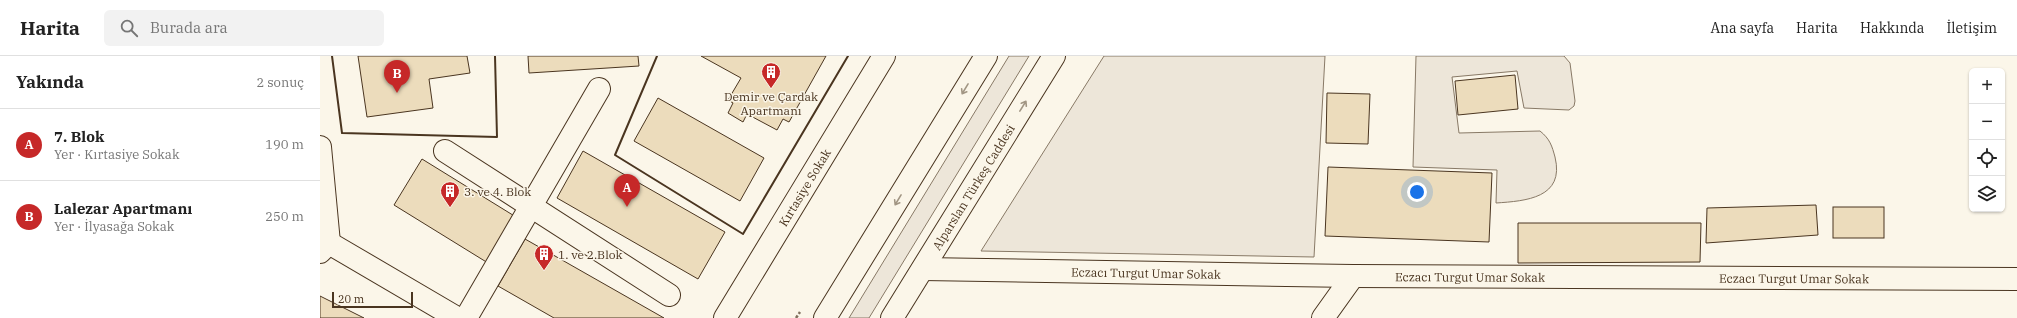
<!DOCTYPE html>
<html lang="tr">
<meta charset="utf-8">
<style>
:root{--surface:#fff;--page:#f2f2f2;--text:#222;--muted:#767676;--line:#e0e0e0;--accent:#c62828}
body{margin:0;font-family:"IBM Plex Serif",serif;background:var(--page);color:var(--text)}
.controls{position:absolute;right:12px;top:12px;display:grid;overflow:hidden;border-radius:6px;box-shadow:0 1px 3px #0004}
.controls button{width:36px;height:36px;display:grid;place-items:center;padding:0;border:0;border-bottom:1px solid var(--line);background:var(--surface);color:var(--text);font:20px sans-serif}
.scale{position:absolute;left:12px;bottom:10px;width:81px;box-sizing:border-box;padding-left:4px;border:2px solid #4a3520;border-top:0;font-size:11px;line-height:14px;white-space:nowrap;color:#4a3520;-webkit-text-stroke:3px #fbf6e9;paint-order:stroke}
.you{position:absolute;left:1097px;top:136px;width:14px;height:14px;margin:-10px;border:3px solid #fff;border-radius:50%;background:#1a73e8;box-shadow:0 0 0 6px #1a73e833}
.badge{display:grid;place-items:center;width:26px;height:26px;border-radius:50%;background:var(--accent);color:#fff;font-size:13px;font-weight:700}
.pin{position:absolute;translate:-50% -33px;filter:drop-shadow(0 1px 2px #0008)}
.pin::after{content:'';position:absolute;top:21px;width:14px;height:12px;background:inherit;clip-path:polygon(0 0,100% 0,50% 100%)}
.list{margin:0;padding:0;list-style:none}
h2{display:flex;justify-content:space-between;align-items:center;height:52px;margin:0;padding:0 16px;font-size:17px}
h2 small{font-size:13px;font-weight:400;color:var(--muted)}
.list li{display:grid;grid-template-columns:26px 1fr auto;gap:12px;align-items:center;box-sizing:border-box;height:72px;padding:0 16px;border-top:1px solid var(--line)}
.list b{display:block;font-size:15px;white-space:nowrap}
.list p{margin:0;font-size:13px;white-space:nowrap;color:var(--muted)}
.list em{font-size:13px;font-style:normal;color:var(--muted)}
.icon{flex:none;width:22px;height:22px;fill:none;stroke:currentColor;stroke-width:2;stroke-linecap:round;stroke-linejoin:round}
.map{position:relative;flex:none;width:1697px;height:262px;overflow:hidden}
header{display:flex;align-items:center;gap:24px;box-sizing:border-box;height:56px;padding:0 20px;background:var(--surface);border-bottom:1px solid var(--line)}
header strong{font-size:19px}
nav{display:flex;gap:22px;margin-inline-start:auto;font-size:14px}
.search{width:280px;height:36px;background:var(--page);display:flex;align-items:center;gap:10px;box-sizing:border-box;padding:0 14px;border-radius:6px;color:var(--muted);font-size:15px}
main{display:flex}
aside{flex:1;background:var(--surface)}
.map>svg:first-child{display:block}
</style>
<header>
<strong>Harita</strong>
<div class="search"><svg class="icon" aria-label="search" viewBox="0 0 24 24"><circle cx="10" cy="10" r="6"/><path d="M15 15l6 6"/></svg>Burada ara</div>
<nav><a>Ana sayfa</a><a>Harita</a><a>Hakkında</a><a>İletişim</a></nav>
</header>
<main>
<aside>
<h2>Yakında<small>2 sonuç</small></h2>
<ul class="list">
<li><span class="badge">A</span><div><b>7. Blok</b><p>Yer · Kırtasiye Sokak</p></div><em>190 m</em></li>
<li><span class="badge">B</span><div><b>Lalezar Apartmanı</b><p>Yer · İlyasağa Sokak</p></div><em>250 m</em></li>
</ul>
</aside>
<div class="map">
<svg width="1697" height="262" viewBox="0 0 1697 262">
<rect width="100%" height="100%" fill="#fbf6e9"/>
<g fill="#ede6d9" stroke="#887966">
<path d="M 689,0 L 709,0 L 549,262 L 529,262 Z"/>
<path d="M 784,0 L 1005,0 L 994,201 L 661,195 Z"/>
<path d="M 1096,0 L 1244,0 L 1250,7 L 1255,45 L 1254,50 L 1249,54 L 1204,52 L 1197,15 L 1132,21 L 1139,77 L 1220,75 C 1230,83 1232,90 1235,101 C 1245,142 1206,145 1176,147 L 1177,114 L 1093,111 Z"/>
</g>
<g fill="#ecdcbc" stroke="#4a3520">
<path d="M 38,0 L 147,0 L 150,17 L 109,23 L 113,52 L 47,61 Z"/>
<path d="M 208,0 L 318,0 L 319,10 L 209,17 Z"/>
<path d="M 381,0 L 506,0 L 469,66 L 463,63 L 457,74 L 427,58 L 423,66 L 408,57 L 413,47 L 408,44 L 421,22 Z"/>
<path d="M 1195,19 L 1198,53 L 1138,59 L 1135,25 Z"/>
<path d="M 1007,37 L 1050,38 L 1048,88 L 1006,87 Z"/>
<path d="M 338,42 L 444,102 L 420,145 L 314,85 Z"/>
<path d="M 263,95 L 405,176 L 378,223 L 237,142 Z"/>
<path d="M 102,103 L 196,161 L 168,207 L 74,149 Z"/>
<path d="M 1008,111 L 1172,117 L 1169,186 L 1005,180 Z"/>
<path d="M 1496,149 L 1498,179 L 1386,187 L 1387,152 Z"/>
<rect x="1513" y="151" width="51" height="31"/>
<path d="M 1198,167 L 1381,167 L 1380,206 L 1198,207 Z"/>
<path d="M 205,183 L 235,200 L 344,262 L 234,262 L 178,230 Z"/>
<path d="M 0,240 L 44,262 L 0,262 Z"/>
</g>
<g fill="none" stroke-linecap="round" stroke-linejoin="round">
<g stroke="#4a3520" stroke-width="24">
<g id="minor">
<path d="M 0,91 L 9,187 L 0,196"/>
<path d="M 125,95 L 349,239"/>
<path d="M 9,187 L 137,262"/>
<path id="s1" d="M 603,213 L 1033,220 L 1697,223"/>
<path d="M 146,262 L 279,33"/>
<path id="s2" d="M 405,262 L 564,0"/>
<path d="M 1003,262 L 1033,220"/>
</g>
</g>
<g stroke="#4a3520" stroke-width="24">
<g id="highway">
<path d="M 505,262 L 666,0"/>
<path id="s3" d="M 572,262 L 734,0"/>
</g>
</g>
<path stroke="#7f6f5c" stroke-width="2.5" stroke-dasharray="3 2" stroke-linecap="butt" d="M 476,262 L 480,256"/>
<use href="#minor" stroke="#fbf6e9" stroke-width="22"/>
<use href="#highway" stroke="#fbf6e9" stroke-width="22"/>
<g stroke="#4a3520" stroke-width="2">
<path d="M 12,0 L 22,77 L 177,81 L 175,0"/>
<path d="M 337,0 L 295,99 L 423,178 L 528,0"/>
</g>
</g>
<defs><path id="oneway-shaft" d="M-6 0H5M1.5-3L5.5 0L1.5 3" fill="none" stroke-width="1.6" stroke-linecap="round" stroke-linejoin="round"/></defs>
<g stroke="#a29684">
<use href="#oneway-shaft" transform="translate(645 33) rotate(121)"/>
<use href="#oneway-shaft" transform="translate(703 50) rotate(-58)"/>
<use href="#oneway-shaft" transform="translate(578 144) rotate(121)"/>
</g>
<defs>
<g id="building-pin" transform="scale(1)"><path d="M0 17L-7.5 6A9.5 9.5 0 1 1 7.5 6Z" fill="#c62828" stroke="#fbf6e9"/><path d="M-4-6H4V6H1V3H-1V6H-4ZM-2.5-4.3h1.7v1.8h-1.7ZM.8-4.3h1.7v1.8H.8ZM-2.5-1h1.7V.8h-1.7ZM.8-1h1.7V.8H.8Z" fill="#fff"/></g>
</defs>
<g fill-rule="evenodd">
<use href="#building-pin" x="451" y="16"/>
<use href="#building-pin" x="130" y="135"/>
<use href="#building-pin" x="224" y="198"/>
</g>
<g text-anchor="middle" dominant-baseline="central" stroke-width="3" stroke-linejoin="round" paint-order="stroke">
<g font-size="12" fill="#4a3520" stroke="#fbf6e9" text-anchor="start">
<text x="451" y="40" text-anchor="middle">Demir ve Çardak<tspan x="451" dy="14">Apartmanı</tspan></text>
<text x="144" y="135">3. ve 4. Blok</text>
<text x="238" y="198">1. ve 2.Blok</text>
</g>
<g font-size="12" fill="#4a3520" stroke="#fbf6e9">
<text stroke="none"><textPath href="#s2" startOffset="153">Kırtasiye Sokak</textPath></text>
<text stroke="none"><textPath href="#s3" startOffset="154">Alparslan Türkeş Caddesi</textPath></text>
<text stroke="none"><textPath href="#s1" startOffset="223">Eczacı Turgut Umar Sokak</textPath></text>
<text stroke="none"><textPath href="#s1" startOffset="547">Eczacı Turgut Umar Sokak</textPath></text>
<text stroke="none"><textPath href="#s1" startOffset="871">Eczacı Turgut Umar Sokak</textPath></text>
</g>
</g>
</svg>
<div class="controls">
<button>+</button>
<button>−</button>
<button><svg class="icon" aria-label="locate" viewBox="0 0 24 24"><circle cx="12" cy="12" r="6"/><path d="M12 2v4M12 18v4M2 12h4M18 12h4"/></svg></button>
<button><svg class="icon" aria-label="layers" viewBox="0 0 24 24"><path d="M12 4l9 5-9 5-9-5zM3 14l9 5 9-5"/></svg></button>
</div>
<div class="scale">20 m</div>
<div class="you"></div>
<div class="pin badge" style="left:307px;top:151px">A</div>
<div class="pin badge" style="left:77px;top:37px">B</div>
</div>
</main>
